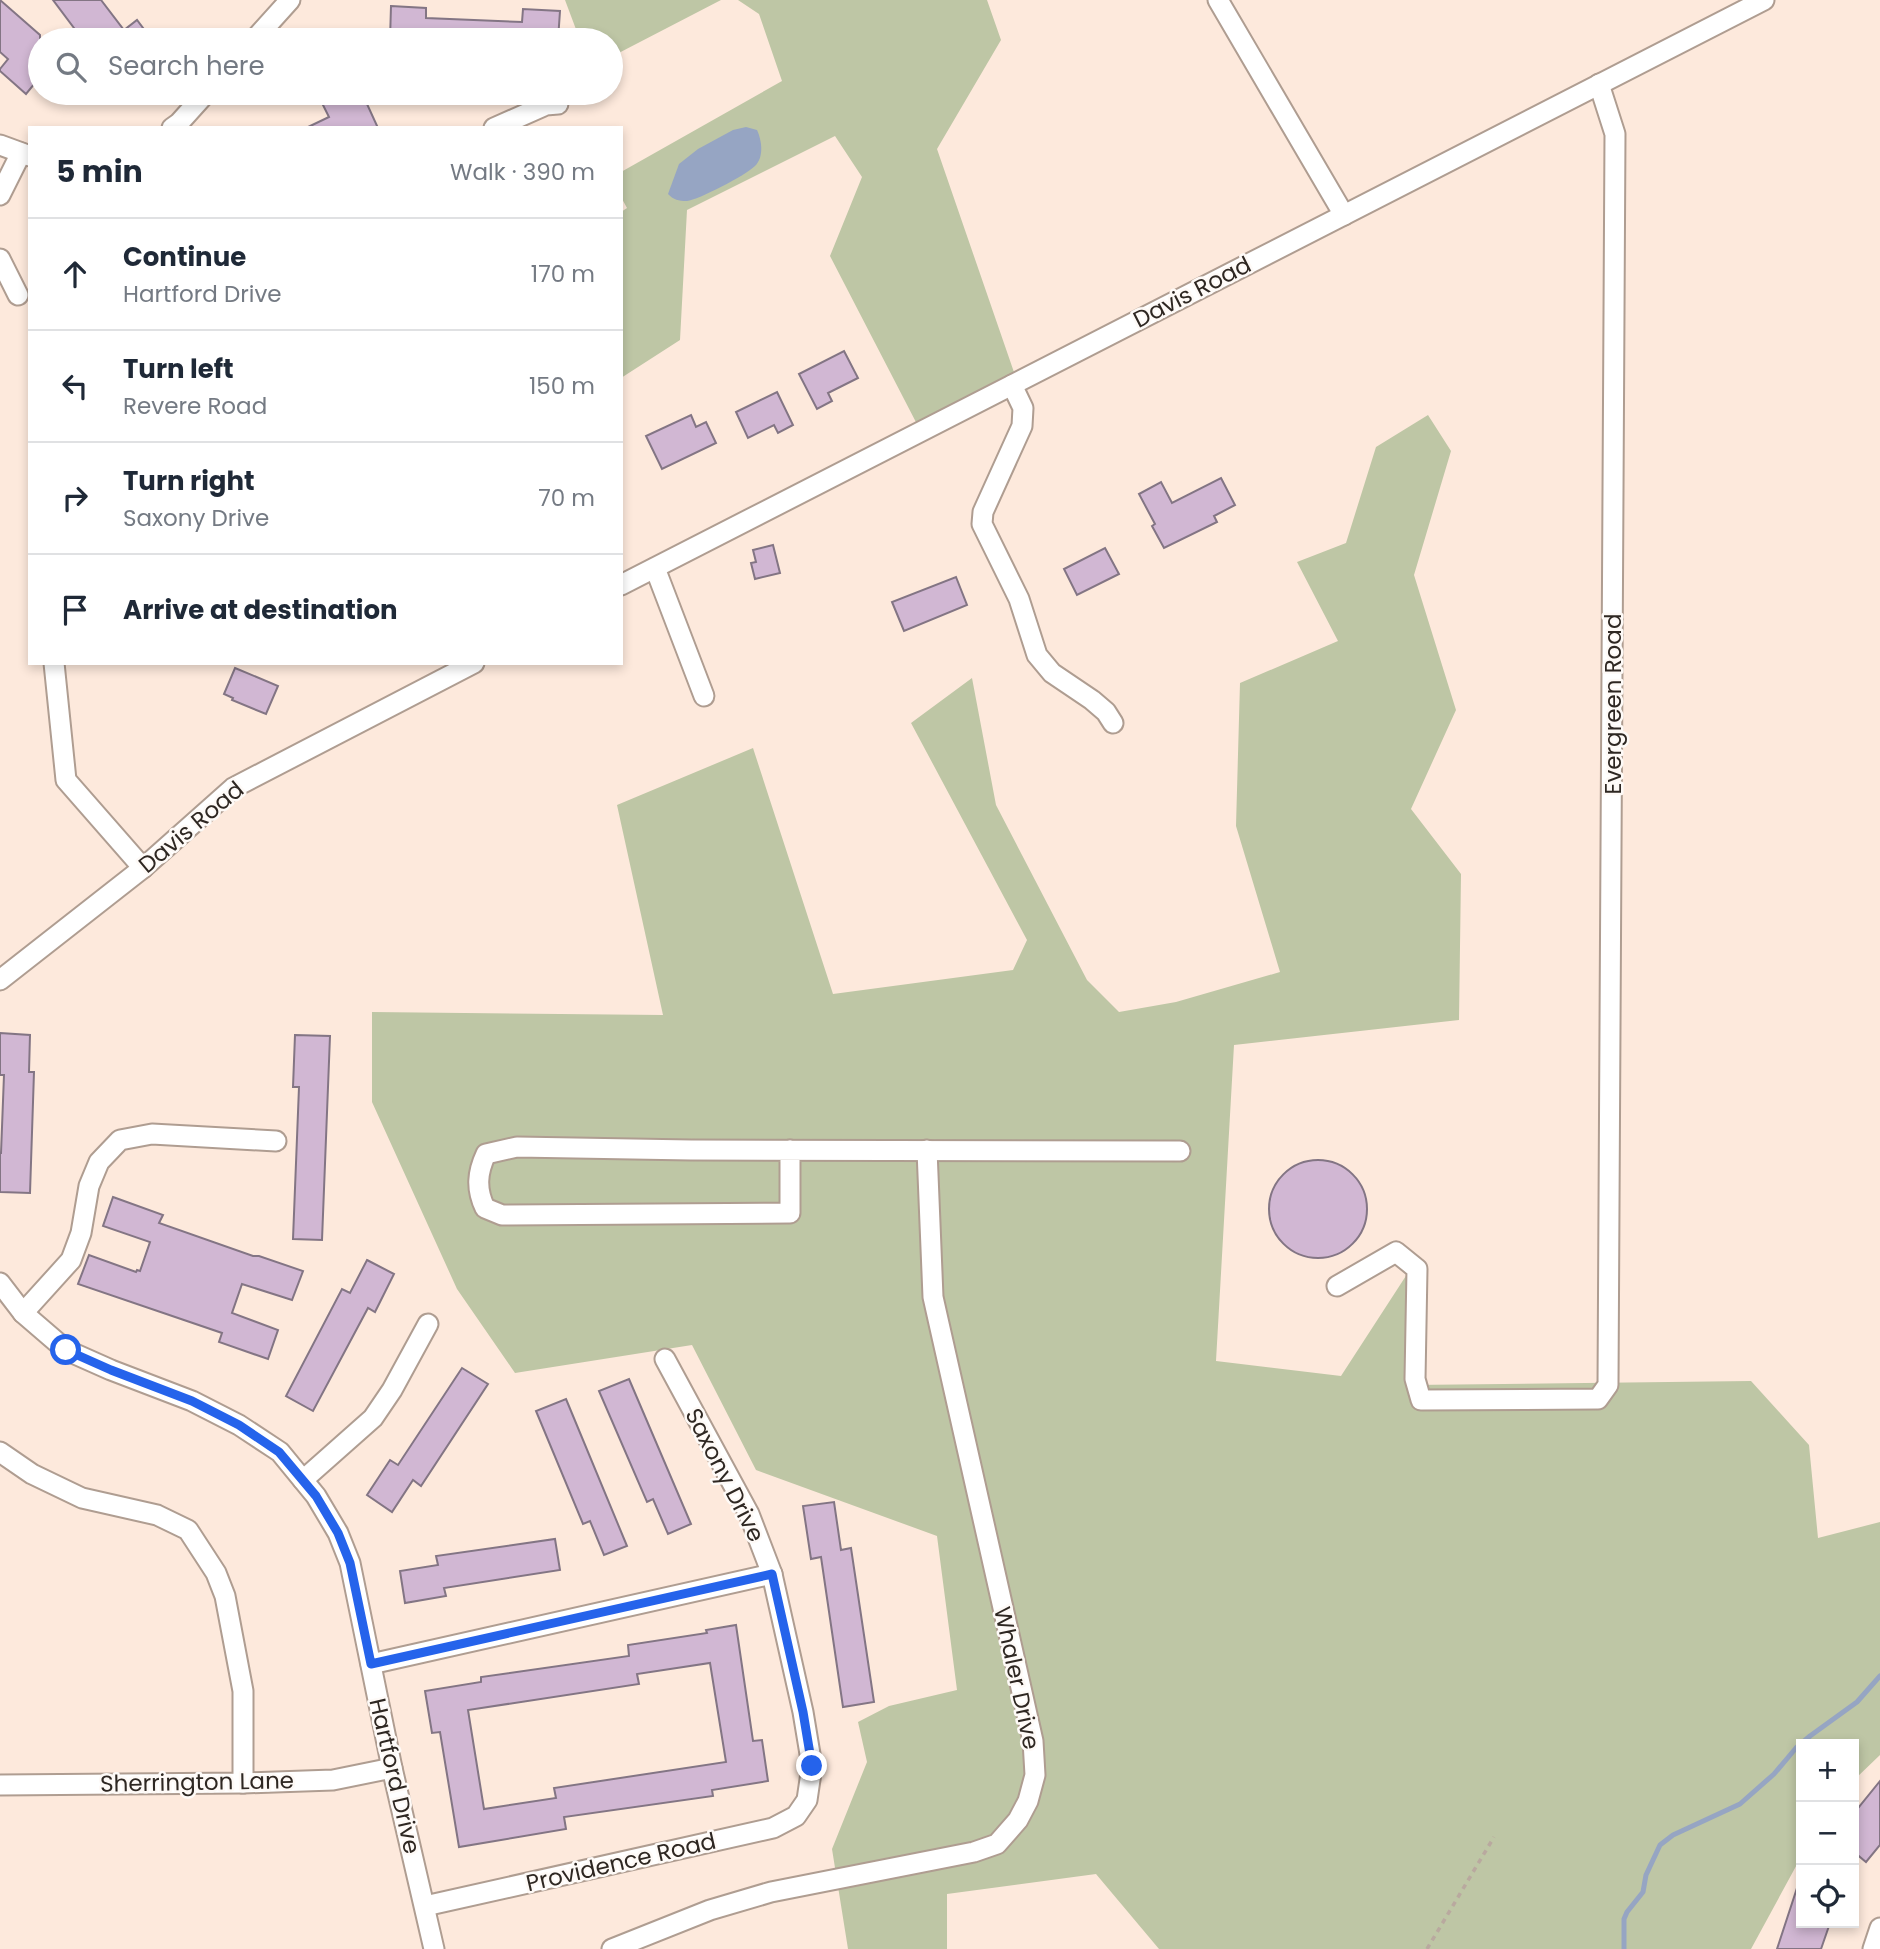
<!DOCTYPE html>
<meta charset="utf-8">
<style>
:root{--surface:#fff;--page:#f6f6f7;--text:#1f2937;--muted:#747a83;--line:#e0e1e3}
body{margin:0;font-family:Poppins,sans-serif;background:var(--page);color:var(--text)}
.controls{position:absolute;right:21px;bottom:21px;display:grid;overflow:hidden;border-radius:0px;box-shadow:0 4px 10px #0003}
.controls button{width:63px;height:63px;display:grid;place-items:center;padding:0;border:0;border-bottom:2px solid var(--line);background:var(--surface);color:var(--text);font:35px sans-serif}
.stop{position:absolute;width:21px;height:21px;margin:-16px;border:5px solid #2563eb;border-radius:50%;background:#fff}
.stop.end{background:#2563eb;border-color:#fff;box-shadow:0 2px 7px #0008}
.list{margin:0;padding:0;list-style:none}
h2{display:flex;justify-content:space-between;align-items:center;height:91px;margin:0;padding:0 28px;font-size:30px}
h2 small{font-size:23px;font-weight:400;color:var(--muted)}
.list li{display:grid;grid-template-columns:46px 1fr auto;gap:21px;align-items:center;box-sizing:border-box;height:112px;padding:0 28px;border-top:2px solid var(--line)}
.list b{display:block;font-size:26px;white-space:nowrap}
.list p{margin:0;font-size:23px;white-space:nowrap;color:var(--muted)}
.list em{font-size:23px;font-style:normal;color:var(--muted)}
.icon{flex:none;width:38px;height:38px;fill:none;stroke:currentColor;stroke-width:2;stroke-linecap:round;stroke-linejoin:round}
.map{position:relative;flex:none;width:1880px;height:1949px;overflow:hidden}
.search{position:absolute;background:var(--surface);box-shadow:0 4px 10px #0003;left:28px;top:28px;width:595px;height:77px;display:flex;align-items:center;gap:18px;box-sizing:border-box;padding:0 24px;border-radius:38px;color:var(--muted);font-size:26px}
.panel{position:absolute;background:var(--surface);box-shadow:0 4px 10px #0003;left:28px;top:126px;width:595px;height:539px;border-radius:0px}
.map>svg:first-child{display:block}
</style>
<div class="map">
<svg width="1880" height="1949" viewBox="0 0 1880 1949">
<rect width="100%" height="100%" fill="#fde9dc"/>
<g fill="#bec6a5">
<path d="M 565,0 L 721,0 L 611,57 L 611,40 L 580,40 Z"/>
<path d="M 738,0 L 987,0 L 1001,40 L 937,149 L 1016,378 L 919,428 L 830,256 L 862,177 L 835,136 L 687,210 L 680,340 L 621,378 L 621,212 L 627,208 L 621,197 L 621,172 L 782,81 L 759,14 Z"/>
<path d="M 1428,415 L 1451,451 L 1414,575 L 1456,710 L 1411,809 L 1461,874 L 1459,1020 L 1234,1045 L 1216,1361 L 1341,1376 L 1413,1265 L 1411,1385 L 1751,1381 L 1809,1445 L 1818,1538 L 1880,1522 L 1880,1755 L 1854,1780 L 1854,1744 L 1801,1744 L 1801,1857 L 1751,1949 L 1159,1949 L 1096,1874 L 947,1894 L 947,1949 L 848,1949 L 832,1849 L 867,1762 L 858,1722 L 889,1706 L 957,1690 L 937,1536 L 756,1470 L 692,1345 L 515,1373 L 457,1289 L 372,1102 L 372,1012 L 663,1015 L 617,805 L 753,748 L 833,994 L 1013,970 L 1027,940 L 911,723 L 972,678 L 996,805 L 1087,980 L 1119,1012 L 1176,1002 L 1280,972 L 1236,826 L 1240,683 L 1338,641 L 1297,562 L 1346,543 L 1376,447 Z"/>
</g>
<path fill="#96a5c3" d="M 746,127 L 757,130 C 762,141 764,157 755,166 C 746,175 698,200 687,201 C 678,201 674,200 668,194 L 679,164 L 698,149 L 733,130 Z"/>
<g fill="none" stroke-linecap="round" stroke-linejoin="round">
<path stroke="#96a5c3" stroke-width="5" d="M 1624,1949 L 1624,1919 L 1627,1912 L 1643,1892 L 1646,1875 L 1660,1845 L 1673,1835 L 1740,1804 L 1774,1774 L 1796,1748 L 1810,1736 L 1857,1702 L 1880,1676"/>
</g>
<g fill="#d1b7d3" stroke="#837584" stroke-width="2" fill-rule="evenodd">
<path d="M 0,0 L 40,35 L 40,77 L 26,94 L 0,71 L 0,69 L 8,59 L 0,52 Z"/>
<path d="M 53,0 L 101,0 L 124,30 L 137,20 L 152,40 L 83,40 Z"/>
<path d="M 391,6 L 426,8 L 426,18 L 522,22 L 523,9 L 560,11 L 558,40 L 390,40 Z"/>
<path d="M 333,93 L 362,93 L 378,128 L 306,128 L 329,117 L 320,99 Z"/>
<path d="M 844,351 L 858,378 L 828,393 L 832,401 L 817,409 L 799,374 Z"/>
<path d="M 777,392 L 793,425 L 778,433 L 774,425 L 748,438 L 736,412 Z"/>
<path d="M 691,415 L 696,427 L 706,422 L 716,443 L 662,469 L 646,436 Z"/>
<path d="M 1221,478 L 1235,505 L 1214,516 L 1217,522 L 1164,548 L 1152,526 L 1155,524 L 1139,494 L 1161,482 L 1172,503 Z"/>
<path d="M 773,545 L 780,573 L 755,579 L 751,563 L 756,562 L 753,550 Z"/>
<path d="M 1105,548 L 1119,574 L 1077,595 L 1064,569 Z"/>
<path d="M 956,577 L 967,605 L 904,631 L 892,602 Z"/>
<path d="M 235,668 L 278,686 L 266,714 L 232,700 L 233,698 L 224,694 Z"/>
<path d="M 0,1033 L 30,1035 L 29,1072 L 34,1072 L 30,1193 L 0,1192 L 0,1153 L 1,1153 L 4,1075 L 0,1075 Z"/>
<path d="M 295,1035 L 330,1036 L 322,1240 L 293,1239 L 299,1087 L 293,1087 Z"/>
<circle cx="1318" cy="1209" r="49"/>
<path d="M 113,1197 L 163,1215 L 159,1223 L 253,1256 L 259,1256 L 303,1271 L 292,1300 L 242,1284 L 232,1313 L 278,1330 L 268,1359 L 219,1342 L 222,1333 L 78,1284 L 89,1255 L 136,1272 L 137,1270 L 140,1271 L 150,1242 L 103,1226 Z"/>
<path d="M 367,1260 L 394,1274 L 375,1312 L 368,1308 L 313,1411 L 286,1396 L 342,1289 L 350,1293 Z"/>
<path d="M 462,1368 L 488,1384 L 421,1486 L 413,1480 L 392,1512 L 367,1495 L 390,1460 L 398,1465 Z"/>
<path d="M 629,1379 L 691,1524 L 668,1534 L 653,1499 L 647,1502 L 599,1391 Z"/>
<path d="M 566,1399 L 627,1546 L 604,1555 L 590,1521 L 583,1524 L 536,1411 Z"/>
<path d="M 834,1502 L 841,1550 L 851,1548 L 874,1702 L 843,1707 L 821,1557 L 811,1559 L 803,1506 Z"/>
<path d="M 555,1539 L 560,1570 L 444,1588 L 446,1596 L 405,1603 L 400,1571 L 438,1565 L 436,1556 Z"/>
<path d="M 736,1625 L 753,1741 L 762,1740 L 768,1781 L 712,1790 L 713,1796 L 564,1817 L 566,1829 L 459,1847 L 440,1732 L 432,1733 L 425,1691 L 481,1682 L 481,1677 L 629,1656 L 628,1645 L 707,1633 L 706,1630 ZM 710,1663 L 726,1762 L 554,1788 L 556,1798 L 484,1809 L 468,1710 L 639,1684 L 637,1674 Z"/>
<path d="M 1880,1781 L 1880,1845 L 1866,1862 L 1854,1852 L 1854,1813 Z"/>
<path d="M 1798,1885 L 1801,1885 L 1801,1923 L 1830,1923 L 1821,1949 L 1777,1949 Z"/>
</g>
<g fill="none" stroke-linecap="round" stroke-linejoin="round">
<g stroke="#af9d91" stroke-width="23">
<g id="minor">
<path d="M 1218,0 L 1344,215"/>
<path d="M 254,40 L 290,0"/>
<path d="M 172,128 L 179,123 L 206,93"/>
<path d="M 494,128 L 546,105 L 558,104"/>
<path d="M 0,145 L 30,156"/>
<path d="M 0,195 L 21,153"/>
<path d="M 0,259 L 18,295"/>
<path d="M 1012,385 L 1023,408 L 1022,426 L 983,512 L 982,524 L 1019,599 L 1037,655 L 1052,673 L 1092,700 L 1106,712 L 1113,723"/>
<path d="M 655,568 L 704,696"/>
<path d="M 621,585 L 1764,0"/>
<path d="M 54,663 L 66,780 L 143,868"/>
<path d="M 0,980 L 143,868 L 233,788 L 474,663"/>
<path d="M 790,1150 L 790,1213 L 502,1215 L 485,1208 C 476,1189 477,1173 486,1154 L 517,1147 L 691,1150 L 1180,1151"/>
<path d="M 0,1283 L 23,1313 L 66,1350 L 111,1370 L 192,1401 L 239,1425 L 280,1452 L 316,1496 L 338,1533 L 350,1563 L 392,1768 L 434,1949"/>
<path d="M 1337,1286 L 1396,1252 L 1417,1269 L 1415,1379 L 1421,1400 L 1598,1399 L 1608,1385 L 1615,134 L 1599,84"/>
<path d="M 23,1313 L 71,1260 L 81,1233 L 89,1186 L 99,1162 L 120,1140 L 152,1134 L 276,1141"/>
<path d="M 0,1452 L 32,1474 L 82,1498 L 157,1515 L 188,1530 L 216,1573 L 225,1596 L 243,1691 L 243,1783"/>
<path d="M 303,1480 L 373,1418 L 392,1390 L 428,1324"/>
<path d="M 371,1664 L 772,1574"/>
<path d="M 0,1785 L 243,1783 L 333,1780 L 392,1768"/>
<path d="M 425,1906 L 773,1828 L 796,1816 L 807,1800 L 812,1766 L 803,1712 L 772,1574 L 749,1514 L 665,1359"/>
<path d="M 612,1949 L 710,1910 L 771,1892 L 974,1852 L 997,1844 L 1018,1820 L 1028,1801 L 1035,1775 L 1033,1741 L 933,1297 L 927,1150"/>
<path d="M 1873,1949 L 1880,1928"/>
</g>
</g>
<path stroke="#b9a99f" stroke-width="3.5" stroke-dasharray="5 5" stroke-linecap="butt" d="M 1427,1949 L 1494,1837"/>
<use href="#minor" stroke="#fff" stroke-width="19"/>
</g>
<g fill="none" stroke-linecap="round" stroke-linejoin="round">
<path stroke="#2563eb" stroke-width="9" d="M 66,1350 L 111,1370 L 192,1401 L 239,1425 L 279,1452 L 316,1496 L 338,1533 L 350,1563 L 371,1664 L 772,1574 L 803,1712 L 812,1766"/>
</g>
<g text-anchor="middle" dominant-baseline="central" stroke-width="5" stroke-linejoin="round" paint-order="stroke">
<g font-size="23" fill="#2e2722" stroke="#fefaf7">
<text transform="translate(1192 292) rotate(-27)">Davis Road</text>
<text transform="translate(1613 704) rotate(-90)">Evergreen Road</text>
<text transform="translate(191 827) rotate(-40)">Davis Road</text>
<text transform="translate(725 1475) rotate(63)">Saxony Drive</text>
<text transform="translate(1017 1678) rotate(78)">Whaler Drive</text>
<text transform="translate(395 1776) rotate(77)">Hartford Drive</text>
<text transform="translate(197 1782) rotate(-1)">Sherrington Lane</text>
<text transform="translate(621 1862) rotate(-13)">Providence Road</text>
</g>
</g>
</svg>
<div class="controls">
<button>+</button>
<button>−</button>
<button><svg class="icon" aria-label="locate" viewBox="0 0 24 24"><circle cx="12" cy="12" r="6"/><path d="M12 2v4M12 18v4M2 12h4M18 12h4"/></svg></button>
</div>
<div class="stop" style="left:66px;top:1350px"></div>
<div class="stop end" style="left:812px;top:1766px"></div>
<div class="search"><svg class="icon" aria-label="search" viewBox="0 0 24 24"><circle cx="10" cy="10" r="6"/><path d="M15 15l6 6"/></svg>Search here</div>
<section class="panel">
<h2>5 min<small>Walk · 390 m</small></h2>
<ul class="list">
<li><svg class="icon" aria-label="ahead" viewBox="0 0 24 24"><path d="M12 20V5M6 11l6-6 6 6"/></svg><div><b>Continue</b><p>Hartford Drive</p></div><em>170 m</em></li>
<li><svg class="icon" aria-label="left" viewBox="0 0 24 24"><path d="M17 20v-9H6M10 6l-5 5 5 5"/></svg><div><b>Turn left</b><p>Revere Road</p></div><em>150 m</em></li>
<li><svg class="icon" aria-label="right" viewBox="0 0 24 24"><path d="M7 20v-9h11M14 6l5 5-5 5"/></svg><div><b>Turn right</b><p>Saxony Drive</p></div><em>70 m</em></li>
<li><svg class="icon" aria-label="arrive" viewBox="0 0 24 24"><path d="M6 21V4h12l-3 4 3 4H6"/></svg><div><b>Arrive at destination</b></div></li>
</ul>
</section>
</div>
